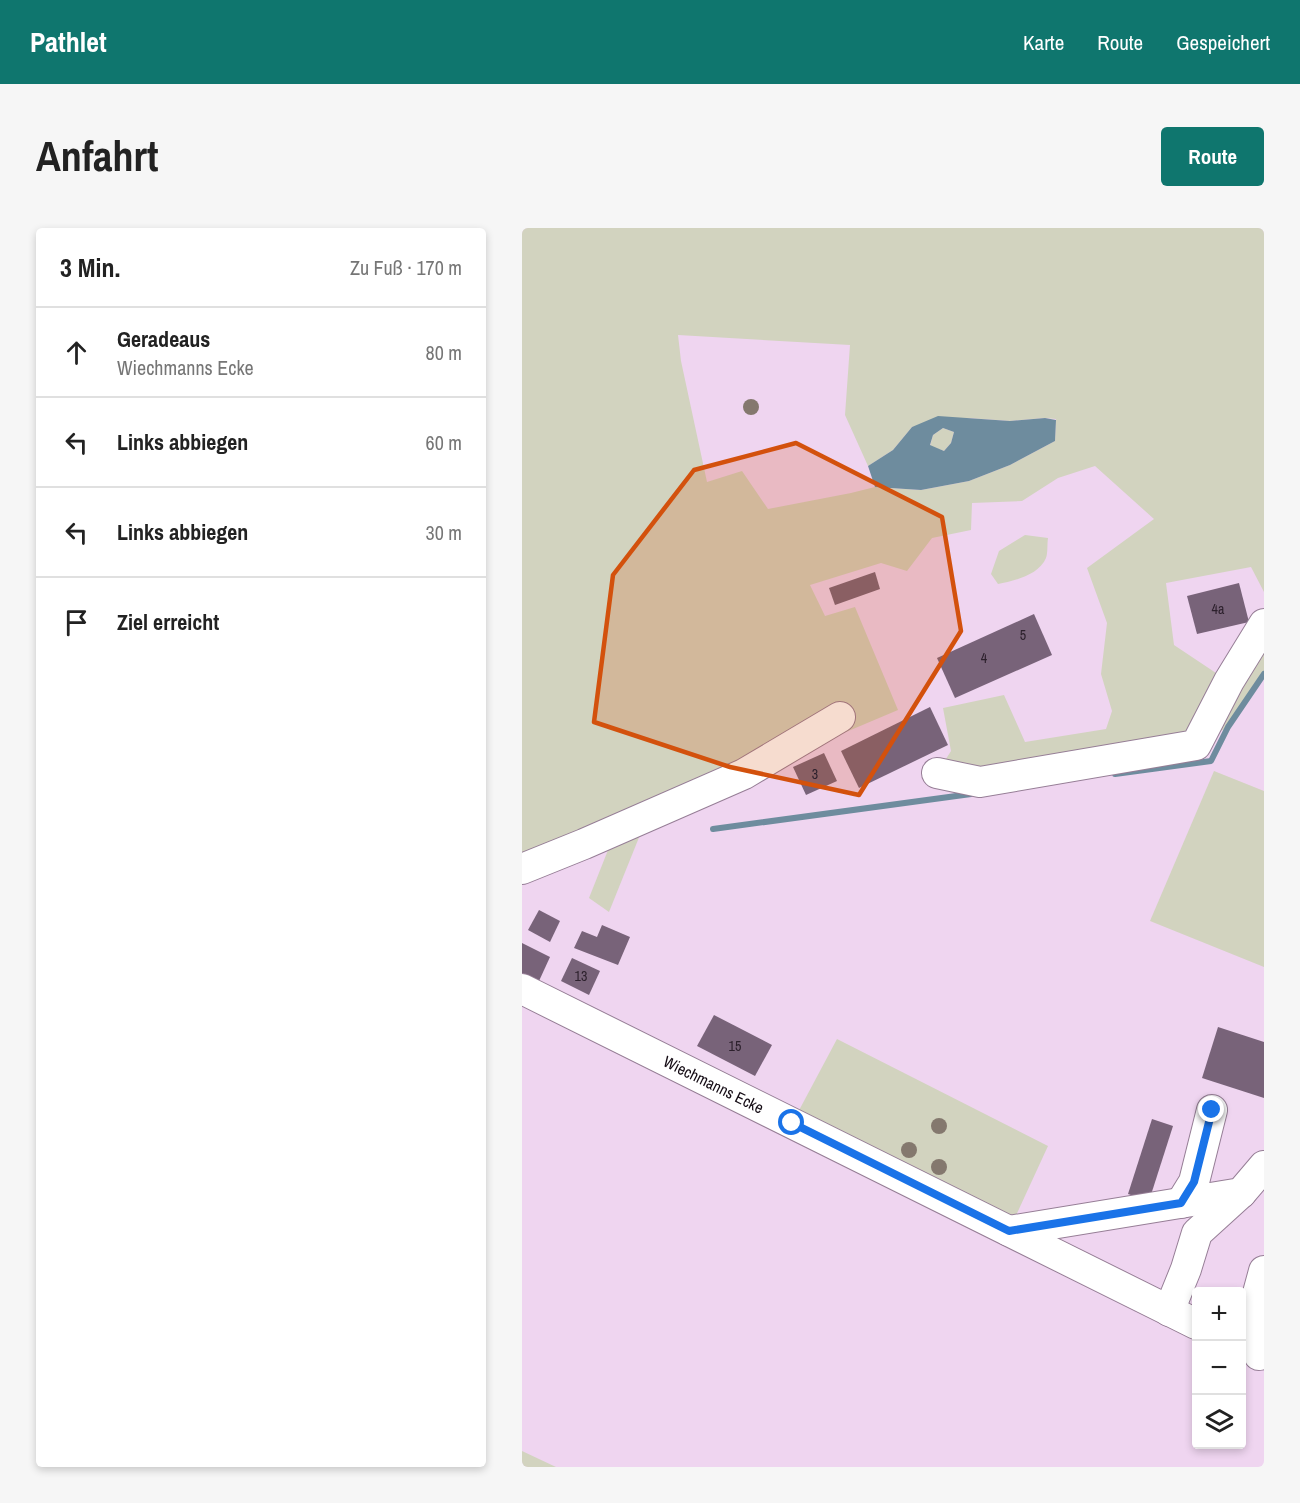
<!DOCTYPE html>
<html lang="de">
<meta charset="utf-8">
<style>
:root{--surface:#fff;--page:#f6f6f6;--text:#222;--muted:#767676;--line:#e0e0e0;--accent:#0f766e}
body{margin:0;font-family:"Archivo Narrow",sans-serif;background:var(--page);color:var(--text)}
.controls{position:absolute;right:18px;bottom:18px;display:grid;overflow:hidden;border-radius:6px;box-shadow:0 3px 9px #0003}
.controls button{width:54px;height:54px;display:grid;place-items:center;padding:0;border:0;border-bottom:2px solid var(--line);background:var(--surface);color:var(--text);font:30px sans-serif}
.stop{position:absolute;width:18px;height:18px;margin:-14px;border:4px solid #1a73e8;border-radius:50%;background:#fff}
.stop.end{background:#1a73e8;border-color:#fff;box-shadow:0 2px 6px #0008}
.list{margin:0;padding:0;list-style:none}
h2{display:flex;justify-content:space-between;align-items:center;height:78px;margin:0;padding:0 24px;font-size:26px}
h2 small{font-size:20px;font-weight:400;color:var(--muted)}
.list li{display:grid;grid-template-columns:39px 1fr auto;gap:18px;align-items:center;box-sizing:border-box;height:90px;padding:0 24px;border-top:2px solid var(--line)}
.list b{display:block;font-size:22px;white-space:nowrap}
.list p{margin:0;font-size:20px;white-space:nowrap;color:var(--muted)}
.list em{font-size:20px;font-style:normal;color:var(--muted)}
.icon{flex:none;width:33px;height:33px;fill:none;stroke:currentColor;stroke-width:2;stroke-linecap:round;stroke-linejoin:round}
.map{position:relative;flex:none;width:742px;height:1239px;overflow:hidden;border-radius:6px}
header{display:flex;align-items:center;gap:36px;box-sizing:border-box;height:84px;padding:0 30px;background:var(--accent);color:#fff}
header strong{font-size:28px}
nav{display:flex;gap:33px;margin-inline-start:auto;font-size:21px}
.intro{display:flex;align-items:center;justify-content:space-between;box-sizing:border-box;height:144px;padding:0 36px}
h1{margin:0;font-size:42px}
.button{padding:15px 27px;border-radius:6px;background:var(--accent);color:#fff;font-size:21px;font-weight:700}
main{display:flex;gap:36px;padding:0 36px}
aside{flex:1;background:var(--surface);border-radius:6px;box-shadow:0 3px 9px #0003}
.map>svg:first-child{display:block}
</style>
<header>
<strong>Pathlet</strong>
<nav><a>Karte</a><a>Route</a><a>Gespeichert</a></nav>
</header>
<div class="intro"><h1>Anfahrt</h1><a class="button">Route</a></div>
<main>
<aside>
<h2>3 Min.<small>Zu Fuß · 170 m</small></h2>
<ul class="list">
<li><svg class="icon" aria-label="ahead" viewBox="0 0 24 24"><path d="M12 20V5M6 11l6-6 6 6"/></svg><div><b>Geradeaus</b><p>Wiechmanns Ecke</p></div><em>80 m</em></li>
<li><svg class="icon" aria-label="left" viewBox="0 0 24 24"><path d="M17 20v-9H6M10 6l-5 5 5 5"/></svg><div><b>Links abbiegen</b></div><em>60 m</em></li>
<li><svg class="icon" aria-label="left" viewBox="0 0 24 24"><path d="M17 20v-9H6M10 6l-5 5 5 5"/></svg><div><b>Links abbiegen</b></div><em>30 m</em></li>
<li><svg class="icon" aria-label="arrive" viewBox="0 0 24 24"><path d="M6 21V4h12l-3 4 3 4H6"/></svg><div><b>Ziel erreicht</b></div></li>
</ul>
</aside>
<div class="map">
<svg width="742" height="1239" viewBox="0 0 742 1239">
<rect width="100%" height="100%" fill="#efd5f0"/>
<g fill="#d2d3bf" fill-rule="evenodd">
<path d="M 0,0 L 742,0 L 742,364 L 729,339 L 644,355 L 652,417 L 706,453 L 742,396 L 742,446 L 706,499 L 674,517 L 415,545 L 429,523 L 421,480 L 482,467 L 503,514 L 584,501 L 590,483 L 579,446 L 585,395 L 565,340 L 632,291 L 573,238 L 536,250 L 500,273 L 450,275 L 449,302 L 410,310 L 385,343 L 359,335 L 288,357 L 303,388 L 333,379 L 376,482 L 0,641 ZM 156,107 L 328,117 L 323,187 L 346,238 L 371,222 L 390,199 L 446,190 L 488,193 L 523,190 L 534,191 L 533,213 L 488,237 L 447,253 L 399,262 L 353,259 L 329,265 L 246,281 L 220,243 L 185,254 L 159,133 Z"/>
<path d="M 421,200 L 432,204 L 429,215 L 422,223 L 408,218 L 411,207 Z"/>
<path d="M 503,307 L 526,310 C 525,316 526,325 524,330 C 517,347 492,353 476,356 L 469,346 L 477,323 Z"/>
<path d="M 692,543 L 742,563 L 742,739 L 628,693 Z"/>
<path d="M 118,607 L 87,684 L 67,670 L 90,612 Z"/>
<path d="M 315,811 L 526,918 L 491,994 L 274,888 Z"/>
<path d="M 0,1223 L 34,1239 L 0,1239 Z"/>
</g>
<path fill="#6e8c9e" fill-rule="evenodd" d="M 416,188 L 488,193 L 523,190 L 534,192 L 533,213 L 488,237 L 447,253 L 399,262 L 353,259 L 346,238 L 371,222 L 390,199 ZM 421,200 L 432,204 L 429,215 L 422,223 L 408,217 L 411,207 Z"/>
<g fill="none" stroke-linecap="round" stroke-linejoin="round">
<g stroke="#6e8c9e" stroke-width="6">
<path d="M 593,546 L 689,533 L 706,499 L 742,446"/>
<path d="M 191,601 L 449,566"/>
</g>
</g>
<g fill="#786379">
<path d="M 353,344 L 358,361 L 313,377 L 307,360 Z"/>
<path d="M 717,355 L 727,394 L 675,406 L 665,368 Z"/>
<path d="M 512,386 L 530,427 L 433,470 L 415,430 Z"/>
<path d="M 408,479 L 426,517 L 337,560 L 319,523 Z"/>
<path d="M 302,525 L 315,553 L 284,567 L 271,539 Z"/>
<path d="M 17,682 L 38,693 L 28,714 L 6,702 Z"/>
<path d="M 80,697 L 108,709 L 96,737 L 52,720 L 60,703 L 75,709 Z"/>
<path d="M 0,715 L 28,729 L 17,753 L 0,745 Z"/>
<path d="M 50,730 L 78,743 L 67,767 L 39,753 Z"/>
<path d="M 192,787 L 250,817 L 233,848 L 175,818 Z"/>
<path d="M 696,799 L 742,814 L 742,870 L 680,850 Z"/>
<path d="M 630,891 L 651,898 L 627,973 L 606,966 Z"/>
</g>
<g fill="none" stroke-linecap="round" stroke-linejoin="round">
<g stroke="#967e96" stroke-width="32">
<g id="minor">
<path d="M 415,545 L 458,554 L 674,517 L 707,453 L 742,396"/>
<path d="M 0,641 L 62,616 L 222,546 L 318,489"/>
<path id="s1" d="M 0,761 L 674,1096"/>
<path d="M 659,975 L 672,954 L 690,882"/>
<path d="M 487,1003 L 719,965 L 742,938"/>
<path d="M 647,1083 L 664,1041 L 675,1005 L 719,965"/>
<path d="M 729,1091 L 737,1127"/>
<path d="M 720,1100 L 729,1091 L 742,1043"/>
</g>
</g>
<use href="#minor" stroke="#fff" stroke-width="30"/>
</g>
<g fill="#84786e">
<circle cx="229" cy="179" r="8"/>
<circle cx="417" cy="898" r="8"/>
<circle cx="387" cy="922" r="8"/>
<circle cx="417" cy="939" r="8"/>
</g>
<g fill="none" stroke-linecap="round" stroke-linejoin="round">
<path stroke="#1a73e8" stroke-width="8" d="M 270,895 L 487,1003 L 659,975 L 672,954 L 690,882"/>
</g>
<path fill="#d3510d" fill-opacity="0.2" stroke="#d3510d" stroke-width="4.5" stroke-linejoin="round" d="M 274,215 L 420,289 L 439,403 L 337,567 L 208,539 L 72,494 L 91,347 L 172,242 Z"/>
<g text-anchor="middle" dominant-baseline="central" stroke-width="5" stroke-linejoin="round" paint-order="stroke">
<g font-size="14" fill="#2c202c">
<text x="696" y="381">4a</text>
<text x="501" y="407">5</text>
<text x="462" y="430">4</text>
<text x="293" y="546">3</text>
<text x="59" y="748">13</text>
<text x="213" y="818">15</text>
</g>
<g font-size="16" fill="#130a13" stroke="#efd5f0">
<text stroke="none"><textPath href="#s1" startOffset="214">Wiechmanns Ecke</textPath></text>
</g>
</g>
</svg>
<div class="controls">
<button>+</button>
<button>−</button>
<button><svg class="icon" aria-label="layers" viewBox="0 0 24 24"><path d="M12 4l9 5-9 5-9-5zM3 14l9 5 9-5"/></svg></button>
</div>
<div class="stop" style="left:270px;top:895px"></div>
<div class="stop end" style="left:690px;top:882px"></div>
</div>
</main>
